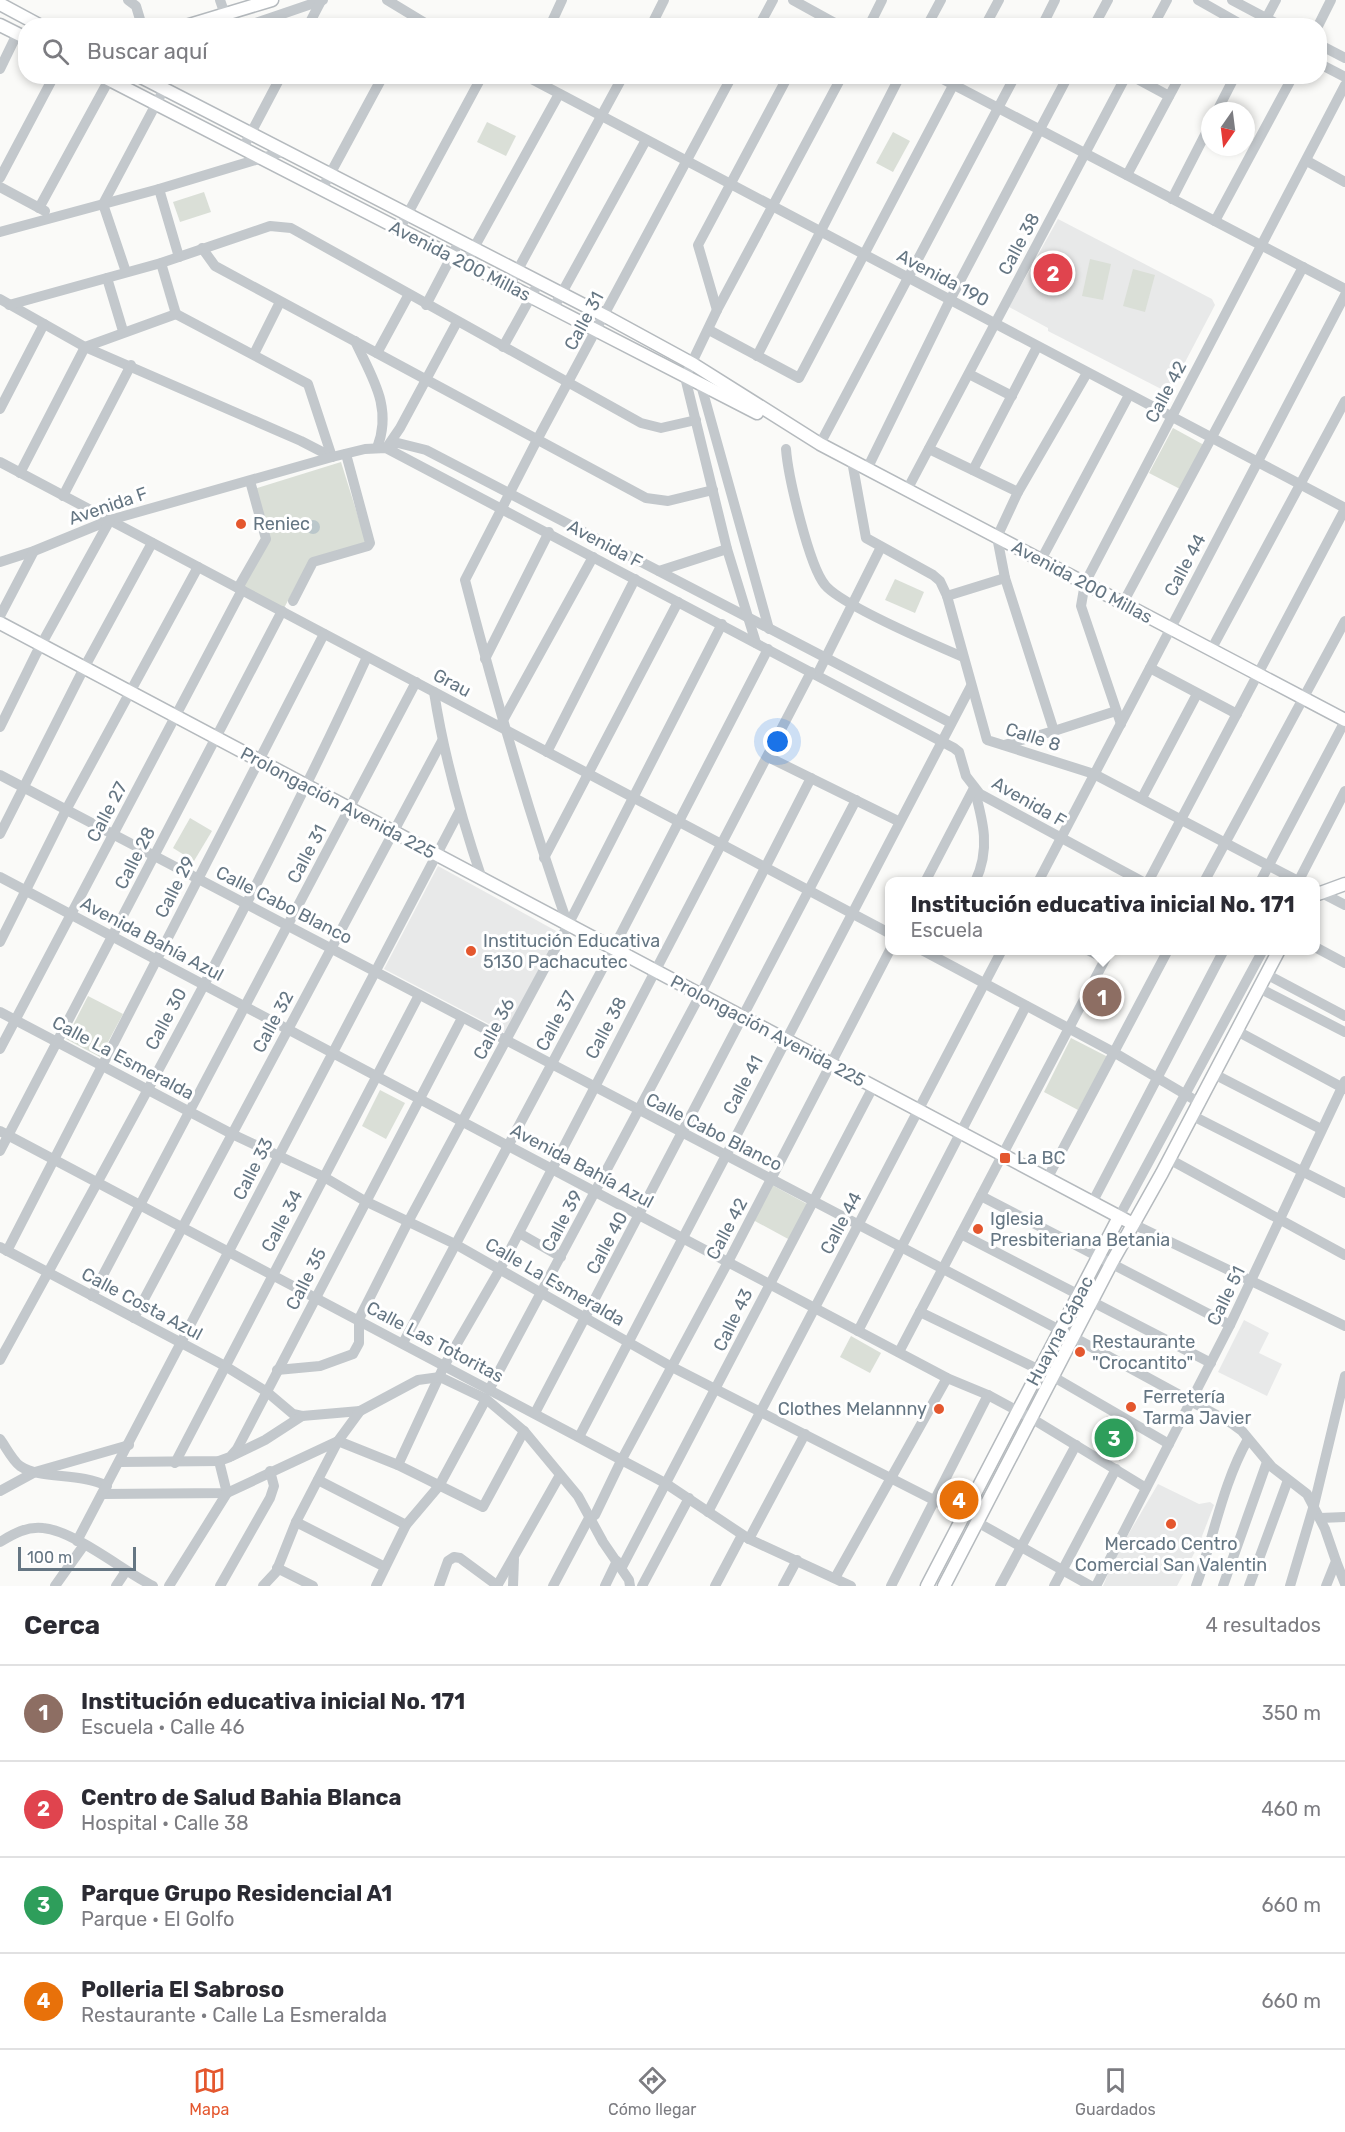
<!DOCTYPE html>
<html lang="es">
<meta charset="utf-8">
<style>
:root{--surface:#fff;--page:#f7f7f7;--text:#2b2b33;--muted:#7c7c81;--line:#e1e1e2;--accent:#e4572e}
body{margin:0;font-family:Rubik,sans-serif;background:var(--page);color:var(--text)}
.compass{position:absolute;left:1201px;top:102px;width:54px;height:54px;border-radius:50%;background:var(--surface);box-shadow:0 3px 9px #0003;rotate:194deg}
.scale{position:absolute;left:18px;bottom:15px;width:118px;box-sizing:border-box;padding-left:6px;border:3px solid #657683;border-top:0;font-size:16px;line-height:21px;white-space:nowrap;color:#657683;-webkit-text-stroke:4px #fff;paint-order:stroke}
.you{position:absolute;left:778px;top:742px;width:21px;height:21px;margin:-15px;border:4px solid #fff;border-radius:50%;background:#1a73e8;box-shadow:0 0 0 9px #1a73e833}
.badge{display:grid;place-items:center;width:39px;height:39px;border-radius:50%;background:var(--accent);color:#fff;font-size:20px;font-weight:700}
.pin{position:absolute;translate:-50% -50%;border:3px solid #fff;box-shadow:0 2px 6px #0006}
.popup{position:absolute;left:885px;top:877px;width:435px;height:78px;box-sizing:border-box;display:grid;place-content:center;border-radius:12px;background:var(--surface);filter:drop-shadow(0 2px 4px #0005);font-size:20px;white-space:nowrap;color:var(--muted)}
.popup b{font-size:22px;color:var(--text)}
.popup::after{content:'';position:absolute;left:50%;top:100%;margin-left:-12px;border:12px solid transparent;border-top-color:var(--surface)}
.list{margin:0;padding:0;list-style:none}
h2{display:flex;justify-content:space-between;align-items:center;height:78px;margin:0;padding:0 24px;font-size:26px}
h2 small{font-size:20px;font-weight:400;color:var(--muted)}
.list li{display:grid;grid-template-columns:39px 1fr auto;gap:18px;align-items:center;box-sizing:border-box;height:96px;padding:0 24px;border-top:2px solid var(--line)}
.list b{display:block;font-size:22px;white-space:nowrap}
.list p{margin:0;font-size:20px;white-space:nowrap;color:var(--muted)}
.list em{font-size:20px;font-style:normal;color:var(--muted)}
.icon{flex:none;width:33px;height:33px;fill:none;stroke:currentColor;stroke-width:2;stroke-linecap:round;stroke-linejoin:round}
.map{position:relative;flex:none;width:1345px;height:1586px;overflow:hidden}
.search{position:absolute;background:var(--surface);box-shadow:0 3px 9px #0003;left:18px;right:18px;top:18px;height:66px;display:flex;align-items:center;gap:15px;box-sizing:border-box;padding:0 21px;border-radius:24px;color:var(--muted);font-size:22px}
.sheet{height:462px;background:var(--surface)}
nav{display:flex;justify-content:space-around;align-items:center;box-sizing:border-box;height:84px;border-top:2px solid var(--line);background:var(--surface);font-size:16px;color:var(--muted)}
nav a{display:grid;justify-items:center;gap:3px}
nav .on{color:var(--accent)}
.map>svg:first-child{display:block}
</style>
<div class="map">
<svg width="1345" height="1586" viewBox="0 0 1345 1586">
<rect width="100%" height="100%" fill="#fafaf8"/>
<g fill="#e8e9e9">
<path d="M 1058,219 L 1212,299 L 1215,305 L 1172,387 L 1167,392 L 1048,331 L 1048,328 L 1009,307 Z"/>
<path d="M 438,866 L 558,932 L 506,1033 L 384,969 Z"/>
<path d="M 1244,1320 L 1269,1333 L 1259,1353 L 1282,1364 L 1267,1396 L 1218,1372 Z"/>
<path d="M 1158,1484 L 1199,1504 L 1210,1502 L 1214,1505 L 1199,1544 L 1177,1586 L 1103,1586 L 1115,1557 Z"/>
</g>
<g fill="#dadfd7">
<path d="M 487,122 L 516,136 L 506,156 L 477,142 Z"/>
<path d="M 893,132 L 910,141 L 893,172 L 876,163 Z"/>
<path d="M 204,192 L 211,212 L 180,222 L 173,202 Z"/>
<path d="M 1090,259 L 1111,264 L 1103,300 L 1082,296 Z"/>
<path d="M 1133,269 L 1155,275 L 1145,312 L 1123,306 Z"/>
<path d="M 1173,428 L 1204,445 L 1180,489 L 1149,473 Z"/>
<path d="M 341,462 L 366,542 L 309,561 L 283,610 L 242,588 L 268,538 L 254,489 Z"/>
<path d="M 895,579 L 924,592 L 915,613 L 885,600 Z"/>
<path d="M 190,818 L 212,831 L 194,861 L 173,848 Z"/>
<path d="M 88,996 L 123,1014 L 100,1057 L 66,1039 Z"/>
<path d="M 1071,1038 L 1108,1057 L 1078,1110 L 1044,1092 Z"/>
<path d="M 380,1090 L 405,1103 L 386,1139 L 362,1126 Z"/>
<path d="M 772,1185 L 809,1205 L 790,1240 L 753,1220 Z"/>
<path d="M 851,1336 L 881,1353 L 870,1373 L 840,1357 Z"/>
<path d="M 1107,1416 L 1135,1433 L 1120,1461 L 1093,1444 Z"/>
</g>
<circle fill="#bbc7cb" cx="313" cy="527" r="7"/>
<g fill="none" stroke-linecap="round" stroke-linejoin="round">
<g stroke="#b5babe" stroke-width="15">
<g id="major">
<path d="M 0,4 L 41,26"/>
<path d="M 0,25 L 26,38"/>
<path d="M 186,26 L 272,0"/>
<path d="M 102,76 L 757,413"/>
<path d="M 139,76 L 605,316 L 693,364 L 820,444 L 1345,720"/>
<path d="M 0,623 L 1133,1224"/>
<path d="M 1315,895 L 1345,884"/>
<path d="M 927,1586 L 1119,1217"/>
<path d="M 944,1586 L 1112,1262 L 1162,1173 L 1279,950"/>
</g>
</g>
<g stroke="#c3c8cc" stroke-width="10">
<path d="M 128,0 L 136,6 L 142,26"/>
<path d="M 220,0 L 229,26"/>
<path d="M 387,0 L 430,26"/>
<path d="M 793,0 L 840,26"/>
<path d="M 1198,0 L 1244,26"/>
<path d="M 1232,0 L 1281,26"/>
<path d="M 247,26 L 323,0"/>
<path d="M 308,26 L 321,1"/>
<path d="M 550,26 L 562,0"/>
<path d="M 651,26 L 664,0"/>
<path d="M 759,26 L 773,0"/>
<path d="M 869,26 L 882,0"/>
<path d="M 927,26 L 941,0"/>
<path d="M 985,26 L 999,0"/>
<path d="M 1042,26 L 1055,0"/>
<path d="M 1094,26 L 1108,0"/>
<path d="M 1153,26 L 1167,0"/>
<path d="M 1262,26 L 1276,0"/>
<path d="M 1318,26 L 1331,0"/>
<path d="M 1320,45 L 1345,58"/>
<path d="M 1320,64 L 1345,77"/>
<path d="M 0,69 L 17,34"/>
<path d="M 526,76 L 1345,508"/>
<path d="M 937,76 L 1345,289"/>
<path d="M 1132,76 L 1169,96"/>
<path d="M 1217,111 L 1235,76"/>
<path d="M 243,148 L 281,76"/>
<path d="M 1307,161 L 1345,182"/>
<path d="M 1127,175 L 1180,76"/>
<path d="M 0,178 L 54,76"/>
<path d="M 0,187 L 45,211"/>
<path d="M 159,189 L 179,257"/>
<path d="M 322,189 L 383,76"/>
<path d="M 1172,199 L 1210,125"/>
<path d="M 39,208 L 111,76"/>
<path d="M 1215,221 L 1293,76"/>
<path d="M 399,230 L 482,76"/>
<path d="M 0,232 L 159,189 L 282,152"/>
<path d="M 202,248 L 215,266 L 646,498 L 668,501 L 713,490"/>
<path d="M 161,263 L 176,314"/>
<path d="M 465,264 L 559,94"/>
<path d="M 126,272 L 103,204 L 164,89"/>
<path d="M 107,278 L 123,331"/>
<path d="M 509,286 L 623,76"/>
<path d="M 0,299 L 85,347 L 301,441 L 332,457"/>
<path d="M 9,305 L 161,263 L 270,226 L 291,228 L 641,423 L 661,428 L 696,420"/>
<path d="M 426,305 L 459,242"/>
<path d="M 553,309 L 646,140"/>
<path d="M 717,310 L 698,245 L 788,76"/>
<path d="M 709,330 L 799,378 L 958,76"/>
<path d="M 355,341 C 372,378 393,407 377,448"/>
<path d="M 503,347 L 539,282"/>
<path d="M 377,353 L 408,296"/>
<path d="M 254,354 L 280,302"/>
<path d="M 757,356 L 900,76"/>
<path d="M 969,374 L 1012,396"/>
<path d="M 701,385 L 769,629"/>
<path d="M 0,409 L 44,324"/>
<path d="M 820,444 L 1015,76"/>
<path d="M 387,447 L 400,428 L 457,322"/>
<path d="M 386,448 L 398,443 L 426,450 L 951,723"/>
<path d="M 786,449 C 788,476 809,566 825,585 C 841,605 935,645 963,657"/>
<path d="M 929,449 L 1018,492"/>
<path d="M 852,461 L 866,538 L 933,575 L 940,581 L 947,596 L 987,740 L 1094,774 L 1300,882"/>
<path d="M 0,462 L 889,933"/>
<path d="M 867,469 L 950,300 L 1068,76"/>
<path d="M 973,470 L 1037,347"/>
<path d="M 20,473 L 85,347 L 176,314 L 308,384 L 332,457"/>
<path d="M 907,490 L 1126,76"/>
<path d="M 63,496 L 131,365"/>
<path d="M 1041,560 L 1129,395"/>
<path d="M 0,562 L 34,551 L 110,520 L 332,457 L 365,449 L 386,448 L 954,748 L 959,752 L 966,776 L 980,794 L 1143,882"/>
<path d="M 659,571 L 727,549"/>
<path d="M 238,588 L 266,539 L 250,481"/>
<path d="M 947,596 L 1005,578"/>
<path d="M 293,601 L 313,562 L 368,546 L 370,543 L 346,454"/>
<path d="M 1123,603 L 1303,267"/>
<path d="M 0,616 L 34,551"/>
<path d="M 756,643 L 727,549 L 685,377 L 717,310 L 842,76"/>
<path d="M 1211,650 L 1345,401"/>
<path d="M 485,659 L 549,532"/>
<path d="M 1150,668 L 1237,714"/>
<path d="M 817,675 L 881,547"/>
<path d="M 434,692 C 444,757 461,817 482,879"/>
<path d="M 502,722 L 593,557"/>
<path d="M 1121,724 L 1081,606 L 1085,583 L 1345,85"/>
<path d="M 0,727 L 36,654 L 110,520"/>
<path d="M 1054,731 L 1116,711"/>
<path d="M 1004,745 L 1054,731 L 1005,578 L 997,537 L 1018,492 L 1087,373"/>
<path d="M 547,752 L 635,579"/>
<path d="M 768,757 L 898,821"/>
<path d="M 0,775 L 1073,1337 L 1231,1423 L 1242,1431 L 1272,1467 L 1307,1494 L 1325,1529 L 1336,1561 L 1326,1586"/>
<path d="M 974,788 C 983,821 991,849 975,882"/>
<path d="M 1142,798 L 1197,694"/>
<path d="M 0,834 L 84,668 L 152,543"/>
<path d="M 544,858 L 678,602"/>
<path d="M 0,877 L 947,1378 L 988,1395 L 1031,1418 L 1146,1488"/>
<path d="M 925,882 L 974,788"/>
<path d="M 1038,882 L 1345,295"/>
<path d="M 1148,882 L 1345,509"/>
<path d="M 1204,882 L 1345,621"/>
<path d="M 1260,882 L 1345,721"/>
<path d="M 1298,882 L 1345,791"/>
<path d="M 1316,890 L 1345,905"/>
<path d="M 568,925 C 528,812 495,696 465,580 L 537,440 L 732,76"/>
<path d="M 0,942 L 66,810 L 198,567"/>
<path d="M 1315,947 L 1345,963"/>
<path d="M 922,950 L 1115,1053 L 1200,1103"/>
<path d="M 1088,950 L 1105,959"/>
<path d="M 1266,974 L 1345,1016"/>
<path d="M 1259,988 L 1345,1032"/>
<path d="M 0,1012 L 232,1134 L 324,1177 L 365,1201 L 455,1244 L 672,1367 L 977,1522 L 1091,1586"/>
<path d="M 1237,1031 L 1345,1089"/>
<path d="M 0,1049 L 242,590"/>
<path d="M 1214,1074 L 1321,1129"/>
<path d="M 1193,1116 L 1345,1193"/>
<path d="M 0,1131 L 665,1483 L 749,1539 L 851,1586"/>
<path d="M 0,1151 L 282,611"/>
<path d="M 1169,1159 L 1345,1255"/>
<path d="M 1047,1179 L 1168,950"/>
<path d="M 981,1196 L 1230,1325"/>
<path d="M 1092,1203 L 1224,950"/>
<path d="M 1119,1217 L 1263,950"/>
<path d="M 1133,1224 L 1345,1326"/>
<path d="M 519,1233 L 561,1257"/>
<path d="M 961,1234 L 1211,1363"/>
<path d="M 0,1247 L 225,1366 L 267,1392 L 293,1414 L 302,1416 L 360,1411"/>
<path d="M 7,1251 L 324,634"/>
<path d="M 92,1296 L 416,682"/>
<path d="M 920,1312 L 1052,1376 L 1169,1444"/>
<path d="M 134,1318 L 442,741"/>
<path d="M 858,1331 L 1026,1006"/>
<path d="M 403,1343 L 613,949 L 768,649"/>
<path d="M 899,1352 L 1110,950"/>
<path d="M 0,1360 C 127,1128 257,897 367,657"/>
<path d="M 277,1370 L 320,1366 L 353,1354 L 359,1343 L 359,1319 L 408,1222 L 568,925 L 722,624"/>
<path d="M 489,1390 L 700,995 L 811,778"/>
<path d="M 535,1413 L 856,800"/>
<path d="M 579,1437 L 971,686"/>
<path d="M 0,1439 C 6,1447 12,1460 20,1466 C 41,1480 79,1472 107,1486"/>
<path d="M 232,1456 L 265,1440 L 302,1416"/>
<path d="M 120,1462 L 219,1461 L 230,1457 L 237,1449 L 462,1018"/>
<path d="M 175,1463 L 419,995"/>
<path d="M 398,1465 L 444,1366 L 499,1271 L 811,672"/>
<path d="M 318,1480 L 406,1525"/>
<path d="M 0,1491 L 35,1472 L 129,1445"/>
<path d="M 102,1494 L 227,1493 L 338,1441 L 398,1465 L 483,1507 L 524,1431"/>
<path d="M 708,1512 L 1002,950"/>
<path d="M 1320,1518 L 1345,1517"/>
<path d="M 296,1522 L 385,1567"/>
<path d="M 749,1539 L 805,1434"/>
<path d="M 77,1541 L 459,812"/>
<path d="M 0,1542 C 13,1534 27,1526 43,1528 C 75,1531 123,1571 153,1586"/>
<path d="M 1336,1561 L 1345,1584"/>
<path d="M 622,1567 L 873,1087"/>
<path d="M 277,1568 L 313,1586"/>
<path d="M 835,1578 L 947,1378"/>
<path d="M 55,1586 L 84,1545"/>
<path d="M 116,1586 L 126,1571"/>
<path d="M 169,1586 L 227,1493 L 219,1461"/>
<path d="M 220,1586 L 270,1498 L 274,1486 L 270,1471"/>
<path d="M 263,1586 L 276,1572 L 296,1522 L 338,1441 L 360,1411 L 418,1380 L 440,1377 L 486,1399 L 524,1431 L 578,1496 L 603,1542 L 629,1580 L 630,1586"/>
<path d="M 376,1586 L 406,1525 L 439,1486 L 486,1399"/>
<path d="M 439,1586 L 448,1561 L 454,1557 L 460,1558 L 498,1586"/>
<path d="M 497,1586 L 560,1475"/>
<path d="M 513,1586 L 514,1559"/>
<path d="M 553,1586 L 589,1518 L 595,1515 L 621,1461 L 728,1262 L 890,950"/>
<path d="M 605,1586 L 617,1561"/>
<path d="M 642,1586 L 689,1498"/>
<path d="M 715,1586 L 742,1535"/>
<path d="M 783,1586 L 797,1560"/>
<path d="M 891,1586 L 988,1395"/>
<path d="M 1000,1586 L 1076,1445"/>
<path d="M 1054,1586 L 1116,1469"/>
<path d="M 1096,1586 L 1230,1325 L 1345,1081"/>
<path d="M 1196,1586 C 1214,1537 1222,1485 1248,1439"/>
<path d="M 1223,1586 L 1267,1462"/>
<path d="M 1249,1586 L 1288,1480"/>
<path d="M 1290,1586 L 1314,1505 L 1345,1376"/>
</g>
<use href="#major" stroke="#fff" stroke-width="12"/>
</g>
<g fill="#e4572e" stroke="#fff" stroke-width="2">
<circle cx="241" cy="524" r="6"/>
<circle cx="471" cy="951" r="6"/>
<rect x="999" y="1152" width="12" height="12" rx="3"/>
<circle cx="978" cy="1229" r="6"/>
<circle cx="1080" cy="1352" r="6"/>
<circle cx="1131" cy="1407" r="6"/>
<circle cx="939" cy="1409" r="6"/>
<circle cx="1171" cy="1524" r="6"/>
</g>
<g text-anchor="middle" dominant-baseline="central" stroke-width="6" stroke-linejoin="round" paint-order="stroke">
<g font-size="18" fill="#657683" stroke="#fff">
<text transform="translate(1019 244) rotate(-62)">Calle 38</text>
<text transform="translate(460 261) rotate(27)">Avenida 200 Millas</text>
<text transform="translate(943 278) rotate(28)">Avenida 190</text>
<text transform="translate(584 321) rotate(-62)">Calle 31</text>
<text transform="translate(1166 392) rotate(-62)">Calle 42</text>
<text transform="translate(108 506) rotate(-19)">Avenida F</text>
<text transform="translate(605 544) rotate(28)">Avenida F</text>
<text transform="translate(1185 565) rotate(-62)">Calle 44</text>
<text transform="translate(1082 582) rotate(28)">Avenida 200 Millas</text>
<text transform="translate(452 683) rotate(28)">Grau</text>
<text transform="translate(1033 737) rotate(18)">Calle 8</text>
<text transform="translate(1029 802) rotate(30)">Avenida F</text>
<text transform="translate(338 803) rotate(28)">Prolongación Avenida 225</text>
<text transform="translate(107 812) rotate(-62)">Calle 27</text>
<text transform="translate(307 854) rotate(-62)">Calle 31</text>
<text transform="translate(135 858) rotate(-63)">Calle 28</text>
<text transform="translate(175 887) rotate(-63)">Calle 29</text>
<text transform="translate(284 905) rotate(27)">Calle Cabo Blanco</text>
<text transform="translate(152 939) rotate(28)">Avenida Bahía Azul</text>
<text transform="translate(166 1019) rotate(-62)">Calle 30</text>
<text transform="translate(556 1021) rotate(-62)">Calle 37</text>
<text transform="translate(273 1022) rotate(-62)">Calle 32</text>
<text transform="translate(606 1028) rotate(-62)">Calle 38</text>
<text transform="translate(494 1029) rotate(-62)">Calle 36</text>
<text transform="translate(768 1031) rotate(28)">Prolongación Avenida 225</text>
<text transform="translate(123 1058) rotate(28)">Calle La Esmeralda</text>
<text transform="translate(743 1085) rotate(-62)">Calle 41</text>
<text transform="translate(714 1132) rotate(27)">Calle Cabo Blanco</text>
<text transform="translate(582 1166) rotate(28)">Avenida Bahía Azul</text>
<text transform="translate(253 1169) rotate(-63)">Calle 33</text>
<text transform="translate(282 1221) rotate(-62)">Calle 34</text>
<text transform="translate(562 1221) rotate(-62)">Calle 39</text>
<text transform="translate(841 1223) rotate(-62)">Calle 44</text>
<text transform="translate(727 1229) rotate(-62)">Calle 42</text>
<text transform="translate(607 1243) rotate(-62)">Calle 40</text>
<text transform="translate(306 1279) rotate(-63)">Calle 35</text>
<text transform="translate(555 1282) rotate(30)">Calle La Esmeralda</text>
<text transform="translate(1226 1296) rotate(-64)">Calle 51</text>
<text transform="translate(142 1304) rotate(28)">Calle Costa Azul</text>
<text transform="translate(733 1320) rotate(-64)">Calle 43</text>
<text transform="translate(1060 1331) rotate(-62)">Huayna Cápac</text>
<text transform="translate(435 1342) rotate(28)">Calle Las Totoritas</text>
</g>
<g font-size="18" fill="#657683" stroke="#fff" text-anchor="start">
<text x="253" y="524">Reniec</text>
<text x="483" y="941">Institución Educativa<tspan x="483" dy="21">5130 Pachacutec</tspan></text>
<text x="1017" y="1158">La BC</text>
<text x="990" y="1219">Iglesia<tspan x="990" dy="21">Presbiteriana Betania</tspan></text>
<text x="1092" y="1342">Restaurante<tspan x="1092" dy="21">"Crocantito"</tspan></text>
<text x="1143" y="1397">Ferretería<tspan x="1143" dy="21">Tarma Javier</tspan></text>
<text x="927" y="1409" text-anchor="end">Clothes Melannny</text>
<text x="1171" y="1544" text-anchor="middle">Mercado Centro<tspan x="1171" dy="21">Comercial San Valentin</tspan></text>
</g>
</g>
</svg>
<svg class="compass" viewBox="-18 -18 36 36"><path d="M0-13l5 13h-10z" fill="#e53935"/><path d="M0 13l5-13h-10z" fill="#7c7c81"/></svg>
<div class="scale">100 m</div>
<div class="you"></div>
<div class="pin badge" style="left:1102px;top:997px;background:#8d6e63">1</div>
<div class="popup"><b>Institución educativa inicial No. 171</b>Escuela</div>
<div class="pin badge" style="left:1053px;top:273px;background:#e0444e">2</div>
<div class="pin badge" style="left:1114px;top:1438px;background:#2e9e5b">3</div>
<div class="pin badge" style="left:959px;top:1500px;background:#e8710a">4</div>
<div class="search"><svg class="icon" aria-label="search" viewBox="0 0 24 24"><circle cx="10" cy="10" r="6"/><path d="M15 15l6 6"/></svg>Buscar aquí</div>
</div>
<section class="sheet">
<h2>Cerca<small>4 resultados</small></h2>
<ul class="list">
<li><span class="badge" style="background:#8d6e63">1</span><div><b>Institución educativa inicial No. 171</b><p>Escuela · Calle 46</p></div><em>350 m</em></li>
<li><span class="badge" style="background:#e0444e">2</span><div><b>Centro de Salud Bahia Blanca</b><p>Hospital · Calle 38</p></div><em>460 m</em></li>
<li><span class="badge" style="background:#2e9e5b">3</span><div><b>Parque Grupo Residencial A1</b><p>Parque · El Golfo</p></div><em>660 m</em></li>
<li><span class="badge" style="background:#e8710a">4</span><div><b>Polleria El Sabroso</b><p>Restaurante · Calle La Esmeralda</p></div><em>660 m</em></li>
</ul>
</section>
<nav>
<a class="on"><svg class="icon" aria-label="map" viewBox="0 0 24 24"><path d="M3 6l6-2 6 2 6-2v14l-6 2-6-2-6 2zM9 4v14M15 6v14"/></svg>Mapa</a>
<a><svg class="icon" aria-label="directions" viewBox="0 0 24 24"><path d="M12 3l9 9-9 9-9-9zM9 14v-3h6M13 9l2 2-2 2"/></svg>Cómo llegar</a>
<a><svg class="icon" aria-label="saved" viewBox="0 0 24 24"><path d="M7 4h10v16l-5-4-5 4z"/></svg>Guardados</a>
</nav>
